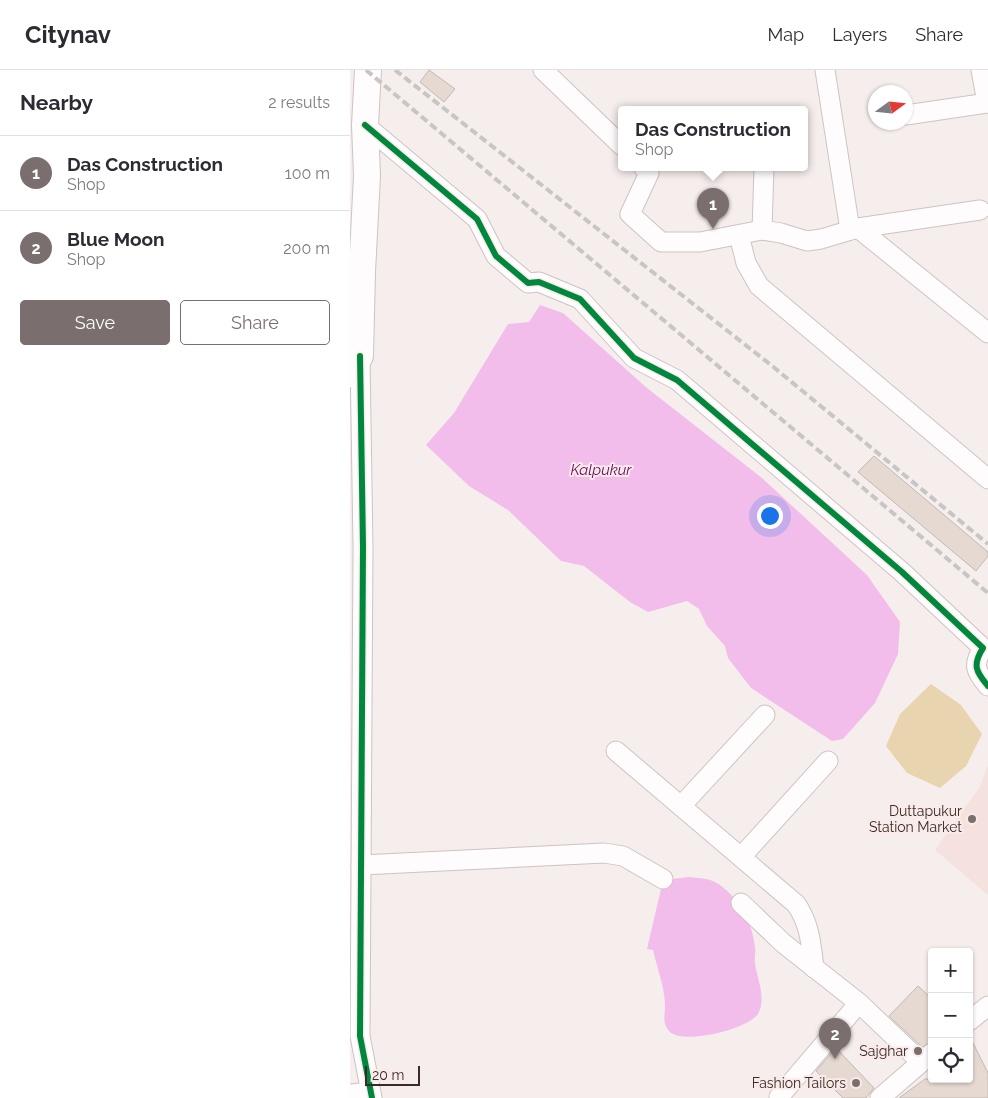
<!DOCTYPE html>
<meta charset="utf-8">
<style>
:root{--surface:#fff;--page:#f2f2f3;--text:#2b2b33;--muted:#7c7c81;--line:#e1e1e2;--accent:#7a6f6e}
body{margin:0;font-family:Raleway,sans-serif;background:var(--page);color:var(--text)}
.controls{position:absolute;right:15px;bottom:15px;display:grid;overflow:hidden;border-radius:5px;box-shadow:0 1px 4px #0004}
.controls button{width:45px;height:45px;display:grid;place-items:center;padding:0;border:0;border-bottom:1px solid var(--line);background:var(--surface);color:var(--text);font:25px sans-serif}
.compass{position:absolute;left:518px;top:15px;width:45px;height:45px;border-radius:50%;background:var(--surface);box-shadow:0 1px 4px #0004;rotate:75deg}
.scale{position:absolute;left:15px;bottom:12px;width:55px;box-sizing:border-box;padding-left:5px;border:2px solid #382b29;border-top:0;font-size:14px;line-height:18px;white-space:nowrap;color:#382b29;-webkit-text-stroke:4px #faebe9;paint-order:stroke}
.you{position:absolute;left:419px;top:445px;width:18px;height:18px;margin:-12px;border:4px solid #fff;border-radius:50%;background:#1a73e8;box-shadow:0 0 0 8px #1a73e833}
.badge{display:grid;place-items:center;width:32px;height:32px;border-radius:50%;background:var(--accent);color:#fff;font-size:16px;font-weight:700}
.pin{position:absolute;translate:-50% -41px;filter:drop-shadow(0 1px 2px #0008)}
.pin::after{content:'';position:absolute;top:26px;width:18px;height:15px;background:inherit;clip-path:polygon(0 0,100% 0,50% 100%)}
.popup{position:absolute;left:268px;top:36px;width:190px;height:65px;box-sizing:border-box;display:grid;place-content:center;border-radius:5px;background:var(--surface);filter:drop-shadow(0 1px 4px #0005);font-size:16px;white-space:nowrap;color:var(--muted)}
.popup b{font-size:19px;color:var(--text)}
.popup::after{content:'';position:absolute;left:50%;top:100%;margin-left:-10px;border:10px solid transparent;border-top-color:var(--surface)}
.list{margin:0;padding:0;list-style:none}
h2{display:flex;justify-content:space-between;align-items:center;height:65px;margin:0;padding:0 20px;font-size:21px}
h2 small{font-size:16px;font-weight:400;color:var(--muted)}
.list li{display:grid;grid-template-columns:32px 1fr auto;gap:15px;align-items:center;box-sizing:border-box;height:75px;padding:0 20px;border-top:1px solid var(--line)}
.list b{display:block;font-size:19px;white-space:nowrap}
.list p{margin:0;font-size:16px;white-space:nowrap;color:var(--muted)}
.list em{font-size:16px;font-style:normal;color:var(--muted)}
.actions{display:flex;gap:10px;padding:15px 20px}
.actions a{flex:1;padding:11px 0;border:1px solid var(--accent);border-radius:5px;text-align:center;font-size:18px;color:var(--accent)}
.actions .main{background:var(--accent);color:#fff}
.icon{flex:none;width:28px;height:28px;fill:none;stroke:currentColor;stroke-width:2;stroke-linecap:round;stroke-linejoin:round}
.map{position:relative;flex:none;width:638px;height:1028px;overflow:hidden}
header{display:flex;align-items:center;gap:30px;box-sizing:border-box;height:70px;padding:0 25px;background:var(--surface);border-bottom:1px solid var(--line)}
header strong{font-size:24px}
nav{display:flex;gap:28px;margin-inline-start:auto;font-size:18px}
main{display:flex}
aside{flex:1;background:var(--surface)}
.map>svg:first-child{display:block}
</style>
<header>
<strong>Citynav</strong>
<nav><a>Map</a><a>Layers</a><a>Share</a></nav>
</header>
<main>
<aside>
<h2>Nearby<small>2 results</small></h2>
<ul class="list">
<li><span class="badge">1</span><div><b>Das Construction</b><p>Shop</p></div><em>100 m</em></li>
<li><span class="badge">2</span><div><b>Blue Moon</b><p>Shop</p></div><em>200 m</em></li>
</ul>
<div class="actions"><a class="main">Save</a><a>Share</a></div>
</aside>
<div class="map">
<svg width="638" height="1028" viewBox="0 0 638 1028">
<rect width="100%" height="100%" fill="#f6eeed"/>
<path fill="#f5e2df" d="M 638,695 L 638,825 L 585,780 L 629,718 Z"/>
<path fill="#e8d4ae" d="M 581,614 L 611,635 L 632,664 L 616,696 L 590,718 L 557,703 L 536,676 L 550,644 Z"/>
<g fill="#f2bceb">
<path d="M 190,235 L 213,243 L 297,318 L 412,408 L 517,505 L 550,552 L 548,584 L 525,633 L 493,669 L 482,671 L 401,618 L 378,588 L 375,576 L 357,556 L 349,539 L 337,531 L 298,542 L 280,532 L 234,496 L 211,491 L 158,440 L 119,416 L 76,375 L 104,343 L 158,254 L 179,252 Z"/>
<path d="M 339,807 C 347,808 358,808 365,812 C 388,825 403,853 405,878 C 406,883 404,888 405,893 C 407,909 416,926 409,942 C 402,959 331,976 319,961 C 312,952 315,946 315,936 C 315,918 307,898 303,880 L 297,879 L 311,819 L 322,809 Z"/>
</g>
<g fill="#e6d9d2" stroke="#c1b9b5">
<path d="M 79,0 L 105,19 L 94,32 L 70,12 Z"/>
<path d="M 524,386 L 638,482 L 638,486 L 626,501 L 508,402 Z"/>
<path d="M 568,916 L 582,929 L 582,972 L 572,977 L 539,946 Z"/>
<path d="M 619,965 L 638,1003 L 638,1028 L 549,1028 L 575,1009 L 619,1009 Z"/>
<path d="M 486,978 L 524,1018 L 516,1028 L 493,1028 L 466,1001 Z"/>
</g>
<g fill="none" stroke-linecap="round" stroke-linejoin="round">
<g stroke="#cdc3c2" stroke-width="21">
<g id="street">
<path d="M 193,0 L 272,76"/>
<path d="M 475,0 L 500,160"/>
<path d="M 631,0 L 637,33"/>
<path d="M 556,45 L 638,33"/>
<path d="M 15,55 L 127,149 L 146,186 L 178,213 L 189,212 L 230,229 L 284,288 L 327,310 L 552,502 L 633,578 C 622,595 626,602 638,616"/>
<path d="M 294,98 L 299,103 L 280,144 L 311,172 L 350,172 L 412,160 L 431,163 L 457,171 L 471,169 L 508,158 L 630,140"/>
<path d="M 508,158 L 638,263"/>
<path d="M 412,160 L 414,98"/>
<path d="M 389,165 L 396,193 L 409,216 L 638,409"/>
<path d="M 10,287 L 13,477 L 10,966 L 22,1028"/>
<path d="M 266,681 L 446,834 C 460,854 461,874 464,898"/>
<path d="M 331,736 L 415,645"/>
<path d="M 391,787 L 478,691"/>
<path d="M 11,795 L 254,783 L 273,786 L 313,809"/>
<path d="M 391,833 L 433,873 L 509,933 L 571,992"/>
<path d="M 619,951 L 638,936"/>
<path d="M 0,1024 L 21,1022"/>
<path d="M 429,1027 L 509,933"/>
<path d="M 530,1028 L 582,983"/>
</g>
</g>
<g stroke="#cdc3c2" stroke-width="28">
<path id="secondary" d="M 0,304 L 10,286 L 12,202 L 17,106 L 15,55 L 18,0"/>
</g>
<use href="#street" stroke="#fefcfc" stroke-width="19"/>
<use href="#secondary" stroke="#fefcfc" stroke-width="26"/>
<g stroke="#c8c5c5" stroke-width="4" stroke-dasharray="8 4" stroke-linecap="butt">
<path d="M 16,0 L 638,523"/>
<path d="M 45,0 L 421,295 L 638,474"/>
</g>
<g stroke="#faebe9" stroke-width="9">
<g id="cycleway">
<path d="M 15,55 L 127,149 L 146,186 L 178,213 L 189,212 L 230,229 L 284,288 L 327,310 L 552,502 L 633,578 C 622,595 626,602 638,616"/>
<path d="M 10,286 L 13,477 L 10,966 L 22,1028"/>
</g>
</g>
<use href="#cycleway" stroke="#00873e" stroke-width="6"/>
</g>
<g fill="#7a6f6e" stroke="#faebe9" stroke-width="2">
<circle cx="622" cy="749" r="5"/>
<circle cx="568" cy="981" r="5"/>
<circle cx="506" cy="1013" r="5"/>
</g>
<g text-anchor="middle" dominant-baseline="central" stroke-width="4" stroke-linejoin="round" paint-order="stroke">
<g font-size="14" fill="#382b29" stroke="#faebe9" text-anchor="end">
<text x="612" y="741">Duttapukur<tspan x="612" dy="16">Station Market</tspan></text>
<text x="558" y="981">Sajghar</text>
<text x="496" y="1013">Fashion Tailors</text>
</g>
<g font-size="15" font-style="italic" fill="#640b61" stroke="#faebe9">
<text x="251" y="400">Kalpukur</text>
</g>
</g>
</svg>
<div class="controls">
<button>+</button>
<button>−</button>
<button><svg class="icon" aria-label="locate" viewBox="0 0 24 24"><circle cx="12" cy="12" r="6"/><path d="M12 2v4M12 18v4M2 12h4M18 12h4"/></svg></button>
</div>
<svg class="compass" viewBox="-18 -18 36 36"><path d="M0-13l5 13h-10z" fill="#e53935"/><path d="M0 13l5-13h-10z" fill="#7c7c81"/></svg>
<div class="scale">20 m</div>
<div class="you"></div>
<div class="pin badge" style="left:363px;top:159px">1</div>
<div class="popup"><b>Das Construction</b>Shop</div>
<div class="pin badge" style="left:485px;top:989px">2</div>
</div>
</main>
